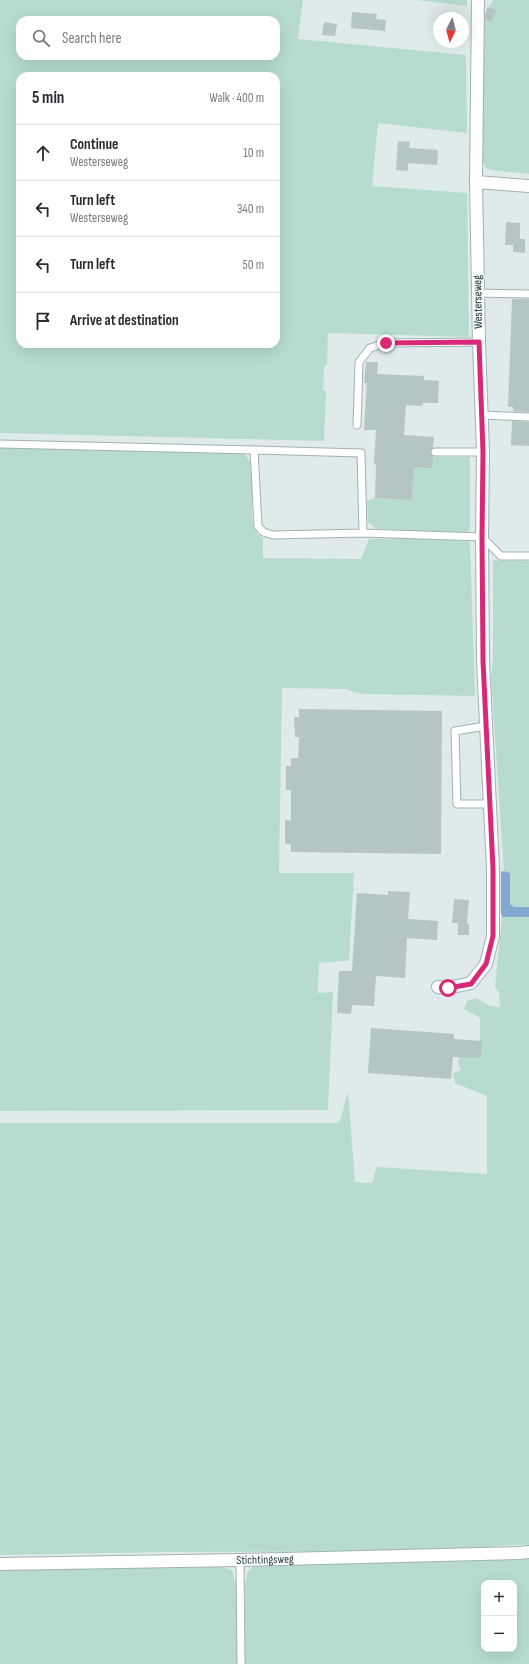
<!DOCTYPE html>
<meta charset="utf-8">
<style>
:root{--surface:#fff;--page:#f7f7f7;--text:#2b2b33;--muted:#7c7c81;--line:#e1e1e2}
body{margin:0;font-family:"Sofia Sans Condensed",sans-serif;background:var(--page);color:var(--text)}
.controls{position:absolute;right:12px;bottom:12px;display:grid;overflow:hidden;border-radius:8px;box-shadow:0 4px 16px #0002}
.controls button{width:36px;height:36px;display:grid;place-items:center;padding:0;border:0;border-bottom:1px solid var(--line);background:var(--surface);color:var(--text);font:20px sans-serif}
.compass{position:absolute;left:433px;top:12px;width:36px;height:36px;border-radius:50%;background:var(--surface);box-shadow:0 4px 16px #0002;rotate:186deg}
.stop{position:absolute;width:12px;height:12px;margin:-9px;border:3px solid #db2777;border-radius:50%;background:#fff}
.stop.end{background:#db2777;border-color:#fff;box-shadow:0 1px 4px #0008}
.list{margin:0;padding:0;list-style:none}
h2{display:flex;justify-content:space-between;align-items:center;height:52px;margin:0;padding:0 16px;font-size:17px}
h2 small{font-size:13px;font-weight:400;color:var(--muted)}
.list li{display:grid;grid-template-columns:26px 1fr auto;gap:12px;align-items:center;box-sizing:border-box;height:56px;padding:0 16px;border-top:1px solid var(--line)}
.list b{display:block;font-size:15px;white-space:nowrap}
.list p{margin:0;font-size:13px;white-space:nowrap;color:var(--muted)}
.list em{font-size:13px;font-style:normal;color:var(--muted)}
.icon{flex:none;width:22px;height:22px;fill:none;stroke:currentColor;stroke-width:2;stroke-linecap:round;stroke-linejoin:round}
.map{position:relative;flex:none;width:529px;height:1664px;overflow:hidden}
.search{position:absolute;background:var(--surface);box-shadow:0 4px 16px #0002;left:16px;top:16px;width:264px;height:44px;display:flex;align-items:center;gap:10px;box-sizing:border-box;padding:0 14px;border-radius:12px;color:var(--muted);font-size:15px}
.panel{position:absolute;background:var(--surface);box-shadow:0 4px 16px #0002;left:16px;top:72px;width:264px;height:276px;border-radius:12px}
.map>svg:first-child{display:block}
</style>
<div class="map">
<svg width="529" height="1664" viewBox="0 0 529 1664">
<rect width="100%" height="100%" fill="#dfeaea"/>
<g fill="#b7dccf" fill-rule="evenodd">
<path d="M 0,0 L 303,0 L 298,39 L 466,55 L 467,133 L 378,123 L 372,186 L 467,193 L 469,337 L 328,333 L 327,366 L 324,366 L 323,390 L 326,391 L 324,441 L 0,433 ZM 20,20 L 276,20 L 276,56 L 20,56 ZM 20,76 L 276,76 L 276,344 L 20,344 Z"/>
<path d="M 416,0 L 467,0 L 467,6 Z"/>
<path d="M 493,0 L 529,0 L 529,174 L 491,170 L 485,167 L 483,161 L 482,122 L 484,16 Z"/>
<path d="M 0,445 L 243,451 C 246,456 250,461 252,467 C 256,484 244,531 263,538 L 263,558 L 361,559 L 369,539 L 421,538 L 470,542 L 475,696 L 366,694 L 356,693 L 347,689 L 282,688 L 279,873 L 354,873 L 349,961 C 339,960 329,964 319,962 L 318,993 L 333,992 L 328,1110 L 0,1111 Z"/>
<path d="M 433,457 L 470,457 L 470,530 L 466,533 L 377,529 L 368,522 L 367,501 L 375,498 L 412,500 L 414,467 Z"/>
<path d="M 493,560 L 529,561 L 529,907 L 514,907 L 510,904 L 510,873 L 504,871 L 491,676 L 493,659 Z"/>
<path d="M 502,917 L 529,917 L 529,1545 C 500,1543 472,1551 443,1551 L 168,1552 L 0,1555 L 0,1123 L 336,1123 L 340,1121 L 348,1091 L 355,1182 L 372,1183 L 377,1167 L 487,1174 L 487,1096 L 455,1083 L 453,1073 L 461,1070 L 458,1063 L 459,1057 L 480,1058 L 480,1018 L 464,1009 L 467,1001 L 476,998 L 490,1006 L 500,1007 L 499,993 L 495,987 Z"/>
<path d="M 529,1557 L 529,1664 L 245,1664 L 245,1586 C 246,1577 247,1570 254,1565 L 468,1561 ZM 484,1583 L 514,1583 L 514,1649 L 484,1649 Z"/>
<path d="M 208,1566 L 221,1567 L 232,1570 L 237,1588 L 237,1664 L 0,1664 L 0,1568 Z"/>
</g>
<path fill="#85a8d1" d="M 504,871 L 510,873 L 510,904 L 514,907 L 529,907 L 529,917 L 502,917 L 501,913 L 501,872 Z"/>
<g fill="#b4c5c4">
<path d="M 487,7 L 496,10 L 492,22 L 485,19 Z"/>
<path d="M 352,12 L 377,14 L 376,19 L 386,20 L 385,31 L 351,28 Z"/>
<path d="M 324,22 L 337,24 L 335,36 L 322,35 Z"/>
<path d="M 398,141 L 410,142 L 409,148 L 438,150 L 437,165 L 408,163 L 408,171 L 396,170 Z"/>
<path d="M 506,222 L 520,223 L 520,239 L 525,239 L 525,253 L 513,252 L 513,245 L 505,245 Z"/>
<path d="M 512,299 L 529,299 L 529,412 L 513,411 L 513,407 L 508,407 Z"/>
<path d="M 366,362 L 378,362 L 377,374 L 424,376 L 424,380 L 439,381 L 438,403 L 423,403 L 422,406 L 406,405 L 404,435 L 434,437 L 433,447 L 430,452 L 433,456 L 432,468 L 414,467 L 412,500 L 375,498 L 376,465 L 374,464 L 376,430 L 364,430 L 367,383 L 364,383 Z"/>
<path d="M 512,421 L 529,422 L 529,446 L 511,445 Z"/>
<path d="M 299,709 L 442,711 L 441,854 L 291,852 L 291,844 L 285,844 L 285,820 L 291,821 L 291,790 L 286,790 L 286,766 L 291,766 L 291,758 L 298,758 L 299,737 L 295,737 L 294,717 L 299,717 Z"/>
<path d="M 388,891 L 410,892 L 408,919 L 438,921 L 437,940 L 407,938 L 405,978 L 376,976 L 374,1006 L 352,1005 L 351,1014 L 337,1013 L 339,971 L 352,971 L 357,893 L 388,895 Z"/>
<path d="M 454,899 L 469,900 L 467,923 L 469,924 L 469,935 L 458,935 L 458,923 L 452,923 Z"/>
<path d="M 371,1028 L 454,1034 L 454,1039 L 482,1041 L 481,1058 L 453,1057 L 451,1079 L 368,1073 Z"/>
</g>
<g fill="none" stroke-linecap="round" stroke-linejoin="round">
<g stroke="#a2b1b2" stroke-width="9">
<g id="service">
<path d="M 478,293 L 529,294"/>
<path d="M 482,415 L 529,417"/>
<path d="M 357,425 L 359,362 L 370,348 L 386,343 L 479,342"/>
<path d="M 0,444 L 254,450"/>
<path d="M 435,452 L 483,452"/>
<path d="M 363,533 L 273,535 L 263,532 L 258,526 L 254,450 L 361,453 L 363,533 L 482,537 L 501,556 L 529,556"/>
<path d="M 486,726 L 455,731 L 457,804 L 490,804"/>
<path d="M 240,1560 L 241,1664"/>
</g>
</g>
<g stroke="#a2b1b2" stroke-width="14">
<g id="minor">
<path d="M 476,182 L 529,186"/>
<path d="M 438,987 L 448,988 L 471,983 L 486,964 L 493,936 L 493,869 L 483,661 L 482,537 L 483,452 L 479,342 L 476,182 L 478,0"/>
<path id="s1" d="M 0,1564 L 240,1560 L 519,1553 L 529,1552"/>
</g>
</g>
<use href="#service" stroke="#fff" stroke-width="7"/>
<use href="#minor" stroke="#fff" stroke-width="12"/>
</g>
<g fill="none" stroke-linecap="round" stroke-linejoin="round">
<path stroke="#db2777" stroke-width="5" d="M 386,343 L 479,342 L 483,452 L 482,537 L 483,661 L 493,869 L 493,936 L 486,964 L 471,984 L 448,988"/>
</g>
<g text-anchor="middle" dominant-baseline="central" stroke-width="3" stroke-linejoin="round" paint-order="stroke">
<g font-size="12" fill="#20373a" stroke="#eff7f6">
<text transform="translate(478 302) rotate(-91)">Westerseweg</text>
<text stroke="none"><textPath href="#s1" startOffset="265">Stichtingsweg</textPath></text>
</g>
</g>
</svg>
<div class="controls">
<button>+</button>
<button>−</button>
</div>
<svg class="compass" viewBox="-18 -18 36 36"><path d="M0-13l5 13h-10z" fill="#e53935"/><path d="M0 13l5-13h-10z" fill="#7c7c81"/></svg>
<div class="stop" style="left:448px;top:988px"></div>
<div class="stop end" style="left:386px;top:343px"></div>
<div class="search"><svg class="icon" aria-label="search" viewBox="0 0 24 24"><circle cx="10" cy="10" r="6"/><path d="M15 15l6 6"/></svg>Search here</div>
<section class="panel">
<h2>5 min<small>Walk · 400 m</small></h2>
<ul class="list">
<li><svg class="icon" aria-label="ahead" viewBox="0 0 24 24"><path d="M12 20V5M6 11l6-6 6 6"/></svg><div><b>Continue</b><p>Westerseweg</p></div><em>10 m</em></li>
<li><svg class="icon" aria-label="left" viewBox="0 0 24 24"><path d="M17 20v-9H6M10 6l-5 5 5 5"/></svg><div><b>Turn left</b><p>Westerseweg</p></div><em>340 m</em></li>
<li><svg class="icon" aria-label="left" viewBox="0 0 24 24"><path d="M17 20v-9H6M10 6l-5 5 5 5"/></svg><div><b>Turn left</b></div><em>50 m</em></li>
<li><svg class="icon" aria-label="arrive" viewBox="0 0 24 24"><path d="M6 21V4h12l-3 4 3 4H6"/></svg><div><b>Arrive at destination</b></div></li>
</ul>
</section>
</div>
